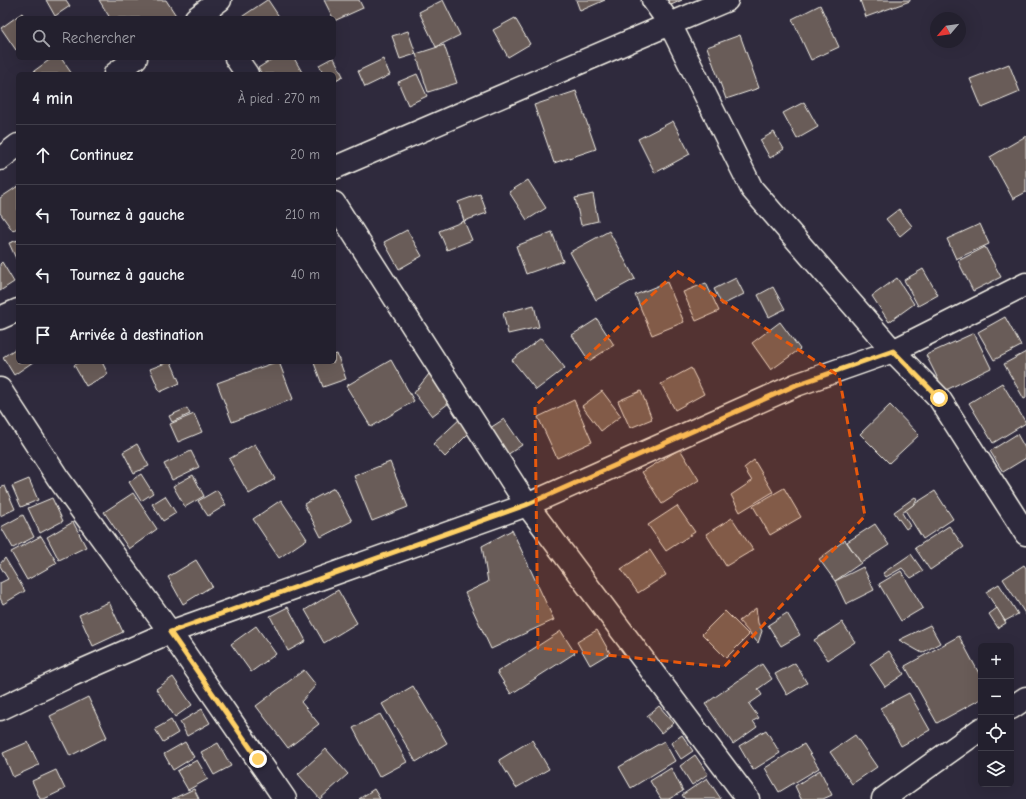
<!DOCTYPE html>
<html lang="fr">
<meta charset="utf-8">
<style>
:root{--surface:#23202e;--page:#2f2d3a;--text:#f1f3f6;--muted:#a3a3aa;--line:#403e4a}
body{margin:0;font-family:"Comic Neue",sans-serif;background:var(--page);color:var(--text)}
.controls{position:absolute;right:12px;bottom:12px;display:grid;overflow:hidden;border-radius:6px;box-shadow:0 4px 16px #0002}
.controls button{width:36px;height:36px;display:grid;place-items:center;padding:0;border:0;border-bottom:1px solid var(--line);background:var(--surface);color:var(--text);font:20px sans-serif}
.compass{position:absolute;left:930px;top:12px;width:36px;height:36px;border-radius:50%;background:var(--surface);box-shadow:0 4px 16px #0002;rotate:241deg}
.stop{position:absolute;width:12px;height:12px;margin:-9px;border:3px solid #ffd166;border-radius:50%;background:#fff}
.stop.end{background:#ffd166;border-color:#fff;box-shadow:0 1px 4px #0008}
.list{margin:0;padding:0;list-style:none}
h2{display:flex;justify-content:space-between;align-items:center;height:52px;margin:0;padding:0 16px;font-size:17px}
h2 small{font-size:13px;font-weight:400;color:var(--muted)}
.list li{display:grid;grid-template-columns:26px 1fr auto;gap:12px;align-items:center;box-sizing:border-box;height:60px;padding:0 16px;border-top:1px solid var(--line)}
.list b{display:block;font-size:15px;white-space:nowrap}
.list em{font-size:13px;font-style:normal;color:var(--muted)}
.icon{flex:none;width:22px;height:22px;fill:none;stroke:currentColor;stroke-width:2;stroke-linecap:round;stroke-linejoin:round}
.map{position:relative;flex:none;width:1026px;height:799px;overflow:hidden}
.search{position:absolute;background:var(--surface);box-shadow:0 4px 16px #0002;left:16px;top:16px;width:320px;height:44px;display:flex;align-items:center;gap:10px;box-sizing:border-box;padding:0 14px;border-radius:6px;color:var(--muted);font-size:15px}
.panel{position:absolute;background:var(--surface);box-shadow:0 4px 16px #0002;left:16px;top:72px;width:320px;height:292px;border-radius:6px}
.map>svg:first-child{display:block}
</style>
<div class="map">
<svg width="1026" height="799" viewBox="0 0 1026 799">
<rect width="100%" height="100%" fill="#2f2a3d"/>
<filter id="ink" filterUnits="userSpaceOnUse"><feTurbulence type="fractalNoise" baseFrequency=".025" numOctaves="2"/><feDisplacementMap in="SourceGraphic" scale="8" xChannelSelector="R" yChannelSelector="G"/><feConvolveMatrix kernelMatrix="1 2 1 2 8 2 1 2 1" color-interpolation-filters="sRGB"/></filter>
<g filter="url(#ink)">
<g fill="#695b58" stroke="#f4f1e8">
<path d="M 46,0 L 66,0 L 70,6 L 55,16 Z"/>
<path d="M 99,0 L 166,0 L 177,17 L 175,18 L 110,18 Z"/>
<path d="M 267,0 L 268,0 L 280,18 L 240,18 Z"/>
<path d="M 324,0 L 359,0 L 363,8 L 334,21 L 334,18 L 333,18 Z"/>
<path d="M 443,0 L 460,35 L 436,47 L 419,12 Z"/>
<path d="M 576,0 L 605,0 L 580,11 Z"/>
<path d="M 667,0 L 682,0 L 669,6 Z"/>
<path d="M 860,0 L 910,0 L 910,1 L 866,17 Z"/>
<path d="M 820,5 L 839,47 L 811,60 L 792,19 Z"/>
<path d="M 22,13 L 25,18 L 18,18 L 18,48 L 16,50 L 1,28 Z"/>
<path d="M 515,18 L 530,44 L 508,57 L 493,30 Z"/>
<path d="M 408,31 L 416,54 L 400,59 L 392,36 Z"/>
<path d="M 740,35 L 759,88 L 726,99 L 707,47 Z"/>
<path d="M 444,45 L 457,83 L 428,92 L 416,54 Z"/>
<path d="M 52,58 L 61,58 L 72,74 L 36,74 L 34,71 Z"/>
<path d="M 274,58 L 294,58 L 303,74 L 262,74 L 258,68 Z"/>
<path d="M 332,58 L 334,58 L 343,76 L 334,81 L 334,74 L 324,74 L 319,65 Z"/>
<path d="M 383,59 L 390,75 L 365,87 L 358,71 Z"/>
<path d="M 1009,64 L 1020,92 L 982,108 L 970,79 Z"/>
<path d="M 417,74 L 427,96 L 408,105 L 398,82 Z"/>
<path d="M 576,91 L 596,149 L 554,163 L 534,105 Z"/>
<path d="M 804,102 L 818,127 L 797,139 L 783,113 Z"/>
<path d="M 673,121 L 690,154 L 655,173 L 638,139 Z"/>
<path d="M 774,132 L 784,149 L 770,158 L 760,140 Z"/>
<path d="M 1026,136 L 1026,192 L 1013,199 L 990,157 Z"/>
<path d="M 528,180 L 546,208 L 527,220 L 509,192 Z"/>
<path d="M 18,186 L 18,227 L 13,231 L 0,213 L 0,198 Z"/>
<path d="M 480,194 L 487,213 L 464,221 L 458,202 Z"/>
<path d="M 593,194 L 598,221 L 581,225 L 575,198 Z"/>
<path d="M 899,209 L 912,226 L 900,236 L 886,219 Z"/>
<path d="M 464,221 L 472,240 L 447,250 L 439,231 Z"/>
<path d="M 980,224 L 989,244 L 956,259 L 947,239 Z"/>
<path d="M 407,230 L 422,256 L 399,269 L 384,242 Z"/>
<path d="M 609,231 L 635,279 L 596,300 L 570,252 Z"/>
<path d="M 552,232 L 563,261 L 526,274 L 516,246 Z"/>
<path d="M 18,240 L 18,263 L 9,243 Z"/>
<path d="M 985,247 L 1001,277 L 973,291 L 958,261 Z"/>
<path d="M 2,262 L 14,282 L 0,291 L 0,264 Z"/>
<path d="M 923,269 L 938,295 L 918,306 L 904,280 Z"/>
<path d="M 736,278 L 744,294 L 722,305 L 714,289 Z"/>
<path d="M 897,278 L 914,304 L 889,322 L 872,296 Z"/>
<path d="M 667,282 L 684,322 L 652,335 L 635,295 Z"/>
<path d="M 706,283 L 719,311 L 696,321 L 683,292 Z"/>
<path d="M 773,287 L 785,309 L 769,317 L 758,295 Z"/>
<path d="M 534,305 L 539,327 L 508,334 L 503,313 Z"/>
<path d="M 1005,317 L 1021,346 L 994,360 L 978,332 Z"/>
<path d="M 597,319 L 614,345 L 589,361 L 572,335 Z"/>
<path d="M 780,322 L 800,349 L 771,370 L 752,343 Z"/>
<path d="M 974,333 L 991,368 L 944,391 L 926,355 Z"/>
<path d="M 541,338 L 565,368 L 536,390 L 512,360 Z"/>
<path d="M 18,347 L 18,362 L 33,362 L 14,375 L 3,357 Z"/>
<path d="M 1026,352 L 1026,398 L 1024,399 L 1004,364 Z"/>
<path d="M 337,354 L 346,379 L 323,387 L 314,363 L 316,362 L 334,362 L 334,355 Z"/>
<path d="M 391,360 L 414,401 L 371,427 L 346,386 Z"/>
<path d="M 80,362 L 102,362 L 108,374 L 86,386 L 74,365 Z"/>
<path d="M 168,362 L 171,362 L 180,383 L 160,392 L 150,369 Z"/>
<path d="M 276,362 L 279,362 L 293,399 L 232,422 L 217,383 Z"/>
<path d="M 691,368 L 704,394 L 675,410 L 661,384 Z"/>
<path d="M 429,374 L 449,403 L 432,416 L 414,393 Z"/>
<path d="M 1002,383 L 1026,423 L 993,443 L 969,403 Z"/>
<path d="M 602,391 L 621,416 L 601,431 L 582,406 Z"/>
<path d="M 641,391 L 652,419 L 630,428 L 618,401 Z"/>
<path d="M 574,400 L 592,442 L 557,458 L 538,417 Z"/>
<path d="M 890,405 L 919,435 L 889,463 L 860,434 Z"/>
<path d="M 187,408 L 190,414 L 172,422 L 169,416 Z"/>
<path d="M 194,414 L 202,432 L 178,442 L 170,424 Z"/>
<path d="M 462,417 L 473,429 L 445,457 L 433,444 Z"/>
<path d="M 504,419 L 522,445 L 507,455 L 490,428 Z"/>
<path d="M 1017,434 L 1026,450 L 1026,458 L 1003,472 L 990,451 Z"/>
<path d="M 137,444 L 149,466 L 134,473 L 123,452 Z"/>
<path d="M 255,444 L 275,479 L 249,494 L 229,459 Z"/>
<path d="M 680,449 L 699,480 L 662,504 L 642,472 Z"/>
<path d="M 191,451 L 199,467 L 172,480 L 164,464 Z"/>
<path d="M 754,460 L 773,492 L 740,512 L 731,495 L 752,481 L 744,468 Z"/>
<path d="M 390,462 L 408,507 L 372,521 L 354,476 Z"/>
<path d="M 141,474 L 153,493 L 141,501 L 129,482 Z"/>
<path d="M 193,475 L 204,496 L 185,507 L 173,486 Z"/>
<path d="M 29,479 L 38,500 L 21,507 L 12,486 Z"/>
<path d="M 5,486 L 15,509 L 0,516 L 0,488 Z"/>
<path d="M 334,488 L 352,521 L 321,537 L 304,504 Z"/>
<path d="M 784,488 L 801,517 L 770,535 L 753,506 Z"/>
<path d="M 217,490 L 226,505 L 208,516 L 198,501 Z"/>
<path d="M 935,491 L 953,519 L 923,539 L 905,510 Z"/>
<path d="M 133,493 L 157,529 L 129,549 L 104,512 Z"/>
<path d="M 165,496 L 176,513 L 163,521 L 152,504 Z"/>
<path d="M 915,497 L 917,500 L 913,505 L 902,513 L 910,526 L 906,529 L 894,512 Z"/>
<path d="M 52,498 L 63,521 L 40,533 L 28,508 Z"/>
<path d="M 281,500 L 307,539 L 279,558 L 253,519 Z"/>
<path d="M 677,506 L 695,532 L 666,551 L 648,525 Z"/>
<path d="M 23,515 L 34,537 L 13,548 L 1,527 Z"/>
<path d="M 732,518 L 753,550 L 726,566 L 706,534 Z"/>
<path d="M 73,522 L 86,547 L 59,560 L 47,537 Z"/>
<path d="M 875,524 L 889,545 L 861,563 L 847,542 Z"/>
<path d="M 949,526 L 964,547 L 930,570 L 915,548 Z"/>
<path d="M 512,530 L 554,620 L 491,649 L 465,593 L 488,582 L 482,546 Z"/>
<path d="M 41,536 L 57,563 L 27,580 L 11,552 Z"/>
<path d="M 845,540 L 861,563 L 835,581 L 819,559 Z"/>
<path d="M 650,550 L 666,575 L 638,593 L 621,569 Z"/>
<path d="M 911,554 L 923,571 L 911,578 L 902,568 L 886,577 L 883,573 Z"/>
<path d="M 5,558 L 25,591 L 3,604 L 0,598 L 0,583 L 8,579 L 0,566 L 0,564 Z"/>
<path d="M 196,560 L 212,586 L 183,604 L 168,577 Z"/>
<path d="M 1024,565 L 1026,568 L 1026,615 L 1003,579 Z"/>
<path d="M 863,567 L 874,590 L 846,604 L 835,581 Z"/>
<path d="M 901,571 L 923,608 L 901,621 L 879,584 Z"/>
<path d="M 999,584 L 1018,614 L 1005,621 L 986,592 Z"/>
<path d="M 338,590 L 357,623 L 324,643 L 305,610 Z"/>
<path d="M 109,602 L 123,632 L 93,646 L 79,615 Z"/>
<path d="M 288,607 L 306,641 L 288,651 L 270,616 Z"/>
<path d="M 756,608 L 758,623 L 762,631 L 758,643 L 739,621 Z"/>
<path d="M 997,608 L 1006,623 L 998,628 L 989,614 Z"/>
<path d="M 725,611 L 749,635 L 726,658 L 702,634 Z"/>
<path d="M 787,613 L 800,635 L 781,646 L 768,625 Z"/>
<path d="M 842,622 L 855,642 L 828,660 L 814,640 Z"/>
<path d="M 930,625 L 940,643 L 922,653 L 899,640 Z"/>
<path d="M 256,626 L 276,654 L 251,672 L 231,644 Z"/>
<path d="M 597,630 L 610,653 L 590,665 L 577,642 Z"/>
<path d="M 561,631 L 575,653 L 511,694 L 497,672 Z"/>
<path d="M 959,636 L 981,677 L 981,699 L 937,723 L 905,666 Z"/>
<path d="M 889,651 L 904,674 L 885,687 L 870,664 Z"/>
<path d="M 795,663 L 807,683 L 787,695 L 775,674 Z"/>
<path d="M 762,664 L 772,679 L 758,689 L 762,695 L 749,704 L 759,718 L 753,721 L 757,727 L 733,744 L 705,704 Z"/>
<path d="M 304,670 L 316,685 L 301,702 L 319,724 L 288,748 L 256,706 Z"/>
<path d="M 173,677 L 192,705 L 175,717 L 156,689 Z"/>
<path d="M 413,686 L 447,743 L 416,762 L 382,704 Z"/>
<path d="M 909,693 L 930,730 L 901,746 L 880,708 Z"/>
<path d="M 88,697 L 107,737 L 70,756 L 50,716 Z"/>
<path d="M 659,706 L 674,723 L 661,733 L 647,716 Z"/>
<path d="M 202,709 L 210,723 L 187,736 L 180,722 Z"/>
<path d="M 380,714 L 407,762 L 379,777 L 353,728 Z"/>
<path d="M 171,720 L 178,733 L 163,742 L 155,729 Z"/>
<path d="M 766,730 L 780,753 L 753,770 L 739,746 Z"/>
<path d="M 682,735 L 693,751 L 681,759 L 671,743 Z"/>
<path d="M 855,735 L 877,767 L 852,784 L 830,752 Z"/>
<path d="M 532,740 L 549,769 L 516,788 L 499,760 Z"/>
<path d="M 664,741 L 675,761 L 631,788 L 619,767 Z"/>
<path d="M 28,742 L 39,765 L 13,777 L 3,753 Z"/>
<path d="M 185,742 L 194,757 L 173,770 L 164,754 Z"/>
<path d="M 218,743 L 231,766 L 214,775 L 201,752 Z"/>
<path d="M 804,744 L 819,768 L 779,792 L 765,768 Z"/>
<path d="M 326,749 L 348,774 L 320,799 L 298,774 Z"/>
<path d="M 695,755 L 708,774 L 692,785 L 680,766 Z"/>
<path d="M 197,760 L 208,779 L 188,790 L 177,771 Z"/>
<path d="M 671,768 L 683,791 L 669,799 L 661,799 L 650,781 Z"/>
<path d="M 56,770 L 65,789 L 44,799 L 40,799 L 32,781 Z"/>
<path d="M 820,770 L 832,795 L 823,799 L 801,799 L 795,786 Z"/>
<path d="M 707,778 L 721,799 L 685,799 L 682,795 Z"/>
<path d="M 194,789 L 199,799 L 172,799 Z"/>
<path d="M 374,789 L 380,799 L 359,799 Z"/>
</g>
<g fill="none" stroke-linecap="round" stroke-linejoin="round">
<g stroke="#f4f1e8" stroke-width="25">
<g id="street">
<path d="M 653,0 L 670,24 L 752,189 L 893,351 L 939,398 L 1026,534"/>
<path d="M 196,18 L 220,0"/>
<path d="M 236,58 L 247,74"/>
<path d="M 115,74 L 136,58"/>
<path d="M 0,159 L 18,145"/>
<path d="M 334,168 L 670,24 L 727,0"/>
<path d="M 334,203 L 527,505 L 748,799"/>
<path d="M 0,318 L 18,310"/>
<path d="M 0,389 L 58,478 L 170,632 L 285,799"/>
<path d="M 1011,708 L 1026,698"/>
<path d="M 0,709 L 65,678 L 170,632 L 527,505 L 796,385 L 893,351 L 1026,284"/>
<path d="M 883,799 L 981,729"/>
</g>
</g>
<use href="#street" stroke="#2f2a3d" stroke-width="22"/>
</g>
</g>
<g fill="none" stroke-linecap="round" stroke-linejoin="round" filter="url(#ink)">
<path stroke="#ffd166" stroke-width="5" d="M 258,759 L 170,632 L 526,505 L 796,385 L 893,351 L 939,398"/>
</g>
<path fill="#e8590c" fill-opacity="0.2" stroke="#e8590c" stroke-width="3" stroke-dasharray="8 5" stroke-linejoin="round" d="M 677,271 L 839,376 L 865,516 L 724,667 L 538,648 L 535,406 Z"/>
</svg>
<div class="controls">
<button>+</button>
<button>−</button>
<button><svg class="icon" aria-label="locate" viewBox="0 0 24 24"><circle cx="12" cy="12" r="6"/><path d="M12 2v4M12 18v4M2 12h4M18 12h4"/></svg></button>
<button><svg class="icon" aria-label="layers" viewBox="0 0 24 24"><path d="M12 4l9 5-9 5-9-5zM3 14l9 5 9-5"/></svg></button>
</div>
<svg class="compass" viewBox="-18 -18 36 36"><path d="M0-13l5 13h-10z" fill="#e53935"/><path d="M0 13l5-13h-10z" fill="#a3a3aa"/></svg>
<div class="stop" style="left:939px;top:398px"></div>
<div class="stop end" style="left:258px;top:759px"></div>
<div class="search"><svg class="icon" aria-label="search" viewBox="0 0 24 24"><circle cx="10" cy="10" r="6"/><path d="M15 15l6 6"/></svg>Rechercher</div>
<section class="panel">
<h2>4 min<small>À pied · 270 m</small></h2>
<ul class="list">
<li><svg class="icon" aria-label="ahead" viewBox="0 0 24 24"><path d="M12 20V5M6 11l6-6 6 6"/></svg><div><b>Continuez</b></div><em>20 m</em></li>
<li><svg class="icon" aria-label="left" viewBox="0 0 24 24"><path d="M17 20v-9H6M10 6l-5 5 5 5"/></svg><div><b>Tournez à gauche</b></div><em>210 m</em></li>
<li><svg class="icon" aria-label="left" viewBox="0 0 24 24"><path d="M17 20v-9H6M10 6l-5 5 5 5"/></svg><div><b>Tournez à gauche</b></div><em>40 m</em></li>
<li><svg class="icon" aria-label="arrive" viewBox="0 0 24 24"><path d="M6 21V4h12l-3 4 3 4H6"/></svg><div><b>Arrivée à destination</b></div></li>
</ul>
</section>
</div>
